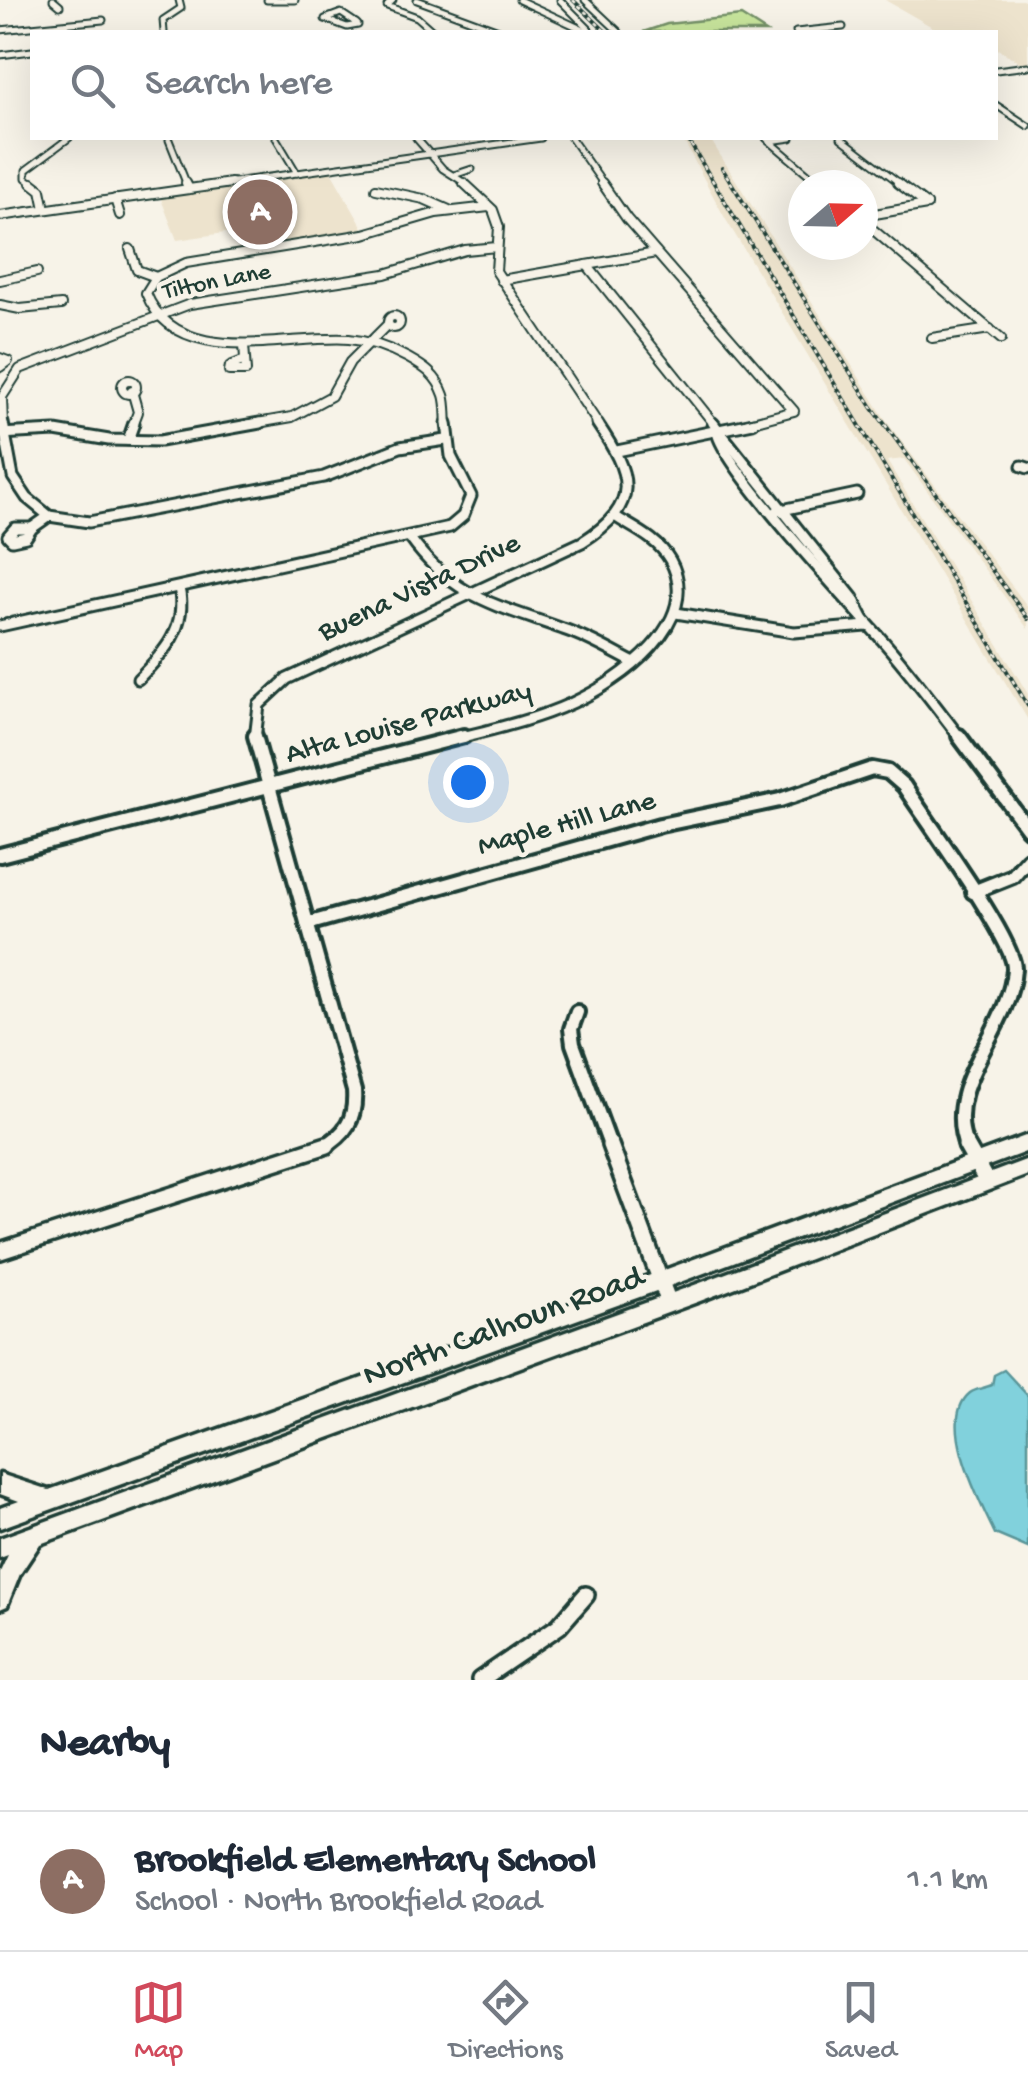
<!DOCTYPE html>
<meta charset="utf-8">
<style>
:root{--surface:#fff;--page:#f6f6f7;--text:#1f2937;--muted:#747a83;--line:#e0e1e3;--accent:#d1495b}
body{margin:0;font-family:"Gochi Hand",sans-serif;background:var(--page);color:var(--text)}
.compass{position:absolute;left:788px;top:170px;width:90px;height:90px;border-radius:50%;background:var(--surface);box-shadow:0 10px 40px #0002;rotate:70deg}
.you{position:absolute;left:468px;top:782px;width:35px;height:35px;margin:-25px;border:8px solid #fff;border-radius:50%;background:#1a73e8;box-shadow:0 0 0 15px #1a73e833}
.badge{display:grid;place-items:center;width:65px;height:65px;border-radius:50%;background:var(--accent);color:#fff;font-size:32px;font-weight:700}
.pin{position:absolute;translate:-50% -50%;border:5px solid #fff;box-shadow:0 2px 10px #0006}
.list{margin:0;padding:0;list-style:none}
h2{display:flex;justify-content:space-between;align-items:center;height:130px;margin:0;padding:0 40px;font-size:42px}
h2 small{font-size:32px;font-weight:400;color:var(--muted)}
.list li{display:grid;grid-template-columns:65px 1fr auto;gap:30px;align-items:center;box-sizing:border-box;height:140px;padding:0 40px;border-top:2px solid var(--line)}
.list b{display:block;font-size:38px;white-space:nowrap}
.list p{margin:0;font-size:32px;white-space:nowrap;color:var(--muted)}
.list em{font-size:32px;font-style:normal;color:var(--muted)}
.icon{flex:none;width:55px;height:55px;fill:none;stroke:currentColor;stroke-width:2;stroke-linecap:round;stroke-linejoin:round}
.map{position:relative;flex:none;width:1028px;height:1680px;overflow:hidden}
.search{position:absolute;background:var(--surface);box-shadow:0 10px 40px #0002;left:30px;right:30px;top:30px;height:110px;display:flex;align-items:center;gap:25px;box-sizing:border-box;padding:0 35px;border-radius:0px;color:var(--muted);font-size:38px}
.sheet{height:270px;background:var(--surface)}
nav{display:flex;justify-content:space-around;align-items:center;box-sizing:border-box;height:140px;border-top:2px solid var(--line);background:var(--surface);font-size:28px;color:var(--muted)}
nav a{display:grid;justify-items:center;gap:5px}
nav .on{color:var(--accent)}
.map>svg:first-child{display:block}
</style>
<div class="map">
<svg width="1028" height="1680" viewBox="0 0 1028 1680">
<rect width="100%" height="100%" fill="#f7f3e8"/>
<filter id="ink" filterUnits="userSpaceOnUse"><feTurbulence type="fractalNoise" baseFrequency=".01" numOctaves="2"/><feDisplacementMap in="SourceGraphic" scale="20" xChannelSelector="R" yChannelSelector="G"/><feConvolveMatrix kernelMatrix="1 2 1 2 8 2 1 2 1" color-interpolation-filters="sRGB"/></filter>
<g filter="url(#ink)">
<g fill="#ede3cd">
<path d="M 885,0 L 1028,0 L 1028,64 L 1023,64 L 996,48 L 996,32 L 941,32 Z"/>
<path d="M 682,138 L 709,138 L 712,142 L 889,425 L 1028,607 L 1028,629 L 904,459 L 887,461 L 1028,694 L 1028,720 L 725,218 Z"/>
<path d="M 330,170 L 366,233 L 255,250 L 245,230 L 177,240 L 159,194 Z"/>
</g>
<path fill="#c8e59c" stroke="#749168" stroke-width="2.5" d="M 741,16 L 766,32 L 643,32 L 667,24 Z"/>
<path fill="#81d1dc" stroke="#5a9699" stroke-width="2.5" d="M 1004,1370 L 1028,1396 L 1028,1548 L 995,1534 C 981,1504 936,1421 970,1393 C 975,1389 985,1388 992,1385 L 994,1375 Z"/>
<g fill="none" stroke-linecap="round" stroke-linejoin="round">
<g stroke="#1f3d34" stroke-width="9">
<g id="minor-far4">
<path d="M 53,0 L 60,6"/>
<path d="M 267,0 L 295,0"/>
<path d="M 393,0 L 387,6 L 417,17 L 434,32"/>
<path d="M 417,0 L 504,32"/>
<path d="M 519,0 L 588,32"/>
<path d="M 560,0 L 589,29"/>
<path d="M 585,0 L 619,32"/>
<path d="M 341,13 L 356,23 L 358,25 L 347,27 L 325,19 Z"/>
<path d="M 0,30 L 103,20"/>
<path d="M 164,32 L 163,20 L 181,8 L 179,0"/>
<path d="M 796,32 L 843,27"/>
<path d="M 0,55 L 32,51"/>
<path d="M 996,70 L 1028,66"/>
<path d="M 996,105 L 1028,126"/>
<path d="M 276,138 L 297,173"/>
<path d="M 416,138 L 443,169 L 468,185"/>
<path d="M 571,138 L 604,185"/>
<path d="M 766,138 L 821,185"/>
<path d="M 841,138 L 902,185"/>
<path d="M 169,140 L 187,185"/>
<path d="M 770,141 L 791,138"/>
<path d="M 454,175 L 472,169"/>
<path d="M 35,185 L 26,178 L 26,170 L 69,138"/>
<path d="M 213,185 L 541,138"/>
</g>
</g>
<g stroke="#1f3d34" stroke-width="12">
<g id="minor-far3">
<path d="M 32,183 L 41,190 L 45,209"/>
<path d="M 186,183 L 189,189"/>
<path d="M 464,183 L 493,210 L 499,227 L 496,271 L 599,425"/>
<path d="M 602,183 L 627,219 L 794,411 L 741,425"/>
<path d="M 898,183 L 927,205"/>
<path d="M 376,189 L 424,199 L 449,210"/>
<path d="M 115,199 L 120,215"/>
<path d="M 0,216 L 231,183"/>
<path d="M 863,216 L 927,205"/>
<path d="M 863,221 L 1001,339"/>
<path d="M 130,249 L 137,270 L 156,277"/>
<path d="M 587,265 L 715,425"/>
<path d="M 0,280 L 37,272"/>
<path d="M 501,280 L 656,253"/>
<path d="M 0,305 L 20,309 L 61,305"/>
<circle cx="394" cy="322" r="6"/>
<path d="M 932,338 L 990,329"/>
<path d="M 244,345 L 246,371 L 229,371 L 230,366 L 245,360"/>
<path d="M 0,358 L 8,361 L 0,367"/>
<circle cx="129" cy="387" r="7"/>
<path d="M 132,391 L 138,412 L 133,425"/>
<path d="M 3,425 L 2,397 L 20,369 L 190,304 L 385,274 L 465,250 L 497,247"/>
<path d="M 246,425 L 292,417 L 331,396 L 350,362 L 387,325"/>
<path d="M 447,425 C 446,416 447,404 444,395 C 437,375 424,367 408,358 C 390,348 370,341 349,339 C 288,334 177,371 146,293 L 156,277 L 186,263 L 364,234 L 436,213 L 489,207"/>
</g>
</g>
<g stroke="#1f3d34" stroke-width="15">
<g id="minor-far2">
<path d="M 3,423 L 13,477 L 27,498 L 49,516 L 89,522 L 324,477 L 400,447 L 446,440"/>
<path d="M 713,423 L 853,598 L 867,626"/>
<path d="M 717,431 C 719,463 856,610 884,642 C 911,673 936,706 961,739"/>
<path d="M 0,434 L 55,431 L 109,440 L 160,441 L 260,423"/>
<path d="M 128,440 L 134,423"/>
<path d="M 617,451 L 753,423"/>
<path d="M 1022,466 L 1028,468"/>
<path d="M 777,511 L 857,494"/>
<path d="M 15,528 L 32,528 L 26,537 L 12,540 L 8,536 Z"/>
<path d="M 32,528 L 49,516"/>
<path d="M 410,538 C 453,598 497,605 563,629 C 588,637 611,651 634,663"/>
<path d="M 676,613 L 794,632 L 867,626"/>
<path d="M 0,626 L 450,527 L 463,516 L 471,496 L 451,456 L 447,423"/>
<path d="M 138,679 C 164,653 188,627 179,588"/>
<path d="M 255,739 L 259,705 L 287,679 L 582,542 C 642,504 632,475 597,423"/>
<path d="M 454,739 C 494,729 535,720 572,703 C 619,682 705,622 670,560 C 658,539 635,529 616,517"/>
</g>
</g>
<g stroke="#1f3d34" stroke-width="20">
<g id="minor-far1">
<path d="M 255,736 L 354,1091 C 356,1119 346,1134 322,1148"/>
<path d="M 959,736 L 1028,829"/>
<path d="M 0,855 L 464,736"/>
<path d="M 973,892 L 1013,876 L 1028,859"/>
<path d="M 307,924 L 660,825 L 780,800 L 872,769 L 888,772 L 904,786 C 923,816 1016,942 1014,969 C 1010,1031 940,1085 967,1148"/>
<path d="M 577,1012 L 571,1029 L 573,1044 L 611,1148"/>
</g>
</g>
<g stroke="#1f3d34" stroke-width="22">
<g id="minor">
<path d="M 610,1145 L 669,1303"/>
<path d="M 966,1145 L 987,1182"/>
<path d="M 0,1251 L 327,1145"/>
<path d="M 480,1680 L 559,1626 L 586,1595"/>
</g>
</g>
<g stroke="#1f3d34" stroke-width="7">
<g id="major">
<path d="M 1028,1135 L 1028,1151 L 659,1290 L 0,1528 L 0,1508 L 19,1501 L 0,1494 L 0,1474 L 49,1490 L 659,1272 Z"/>
<path d="M 1028,1159 L 1028,1175 L 700,1301 L 40,1544 L 20,1574 L 7,1606 L 0,1609 L 0,1572 L 8,1555 L 0,1558 L 0,1538 L 700,1283 Z"/>
</g>
</g>
<use href="#minor-far4" stroke="#f7f3e8" stroke-width="5"/>
<use href="#minor-far3" stroke="#f7f3e8" stroke-width="8"/>
<use href="#minor-far2" stroke="#f7f3e8" stroke-width="9"/>
<use href="#minor-far1" stroke="#f7f3e8" stroke-width="12"/>
<use href="#minor" stroke="#f7f3e8" stroke-width="15"/>
<use href="#major" fill="#f7f3e8" fill-rule="evenodd"/>
<g stroke="#1f3d34" stroke-width="4">
<g id="rail">
<path d="M 573,0 L 606,32"/>
<path d="M 687,138 L 1028,706"/>
<path d="M 722,168 L 872,407 L 1028,619"/>
</g>
</g>
<use href="#rail" stroke="#f7f3e8" stroke-width="2.5" stroke-dasharray="4" stroke-linecap="butt"/>
</g>
</g>
<g text-anchor="middle" dominant-baseline="central" stroke-width="9" stroke-linejoin="round" paint-order="stroke">
<g font-size="25" fill="#1f3d34" stroke="#f7f3e8">
<text transform="translate(217 283) rotate(-11)">Tilton Lane</text>
</g>
<g font-size="30" fill="#1f3d34" stroke="#f7f3e8">
<text transform="translate(420 589) rotate(-25)">Buena Vista Drive</text>
<text transform="translate(409 724) rotate(-15)">Alta Louise Parkway</text>
<text transform="translate(567 825) rotate(-15)">Maple Hill Lane</text>
</g>
<g font-size="35" fill="#1f3d34" stroke="#f7f3e8">
<text transform="translate(504 1328) rotate(-20)">North Calhoun Road</text>
</g>
</g>
</svg>
<svg class="compass" viewBox="-18 -18 36 36"><path d="M0-13l5 13h-10z" fill="#e53935"/><path d="M0 13l5-13h-10z" fill="#747a83"/></svg>
<div class="you"></div>
<div class="pin badge" style="left:260px;top:212px;background:#8d6e63">A</div>
<div class="search"><svg class="icon" aria-label="search" viewBox="0 0 24 24"><circle cx="10" cy="10" r="6"/><path d="M15 15l6 6"/></svg>Search here</div>
</div>
<section class="sheet">
<h2>Nearby<small></small></h2>
<ul class="list">
<li><span class="badge" style="background:#8d6e63">A</span><div><b>Brookfield Elementary School</b><p>School · North Brookfield Road</p></div><em>1.1 km</em></li>
</ul>
</section>
<nav>
<a class="on"><svg class="icon" aria-label="map" viewBox="0 0 24 24"><path d="M3 6l6-2 6 2 6-2v14l-6 2-6-2-6 2zM9 4v14M15 6v14"/></svg>Map</a>
<a><svg class="icon" aria-label="directions" viewBox="0 0 24 24"><path d="M12 3l9 9-9 9-9-9zM9 14v-3h6M13 9l2 2-2 2"/></svg>Directions</a>
<a><svg class="icon" aria-label="saved" viewBox="0 0 24 24"><path d="M7 4h10v16l-5-4-5 4z"/></svg>Saved</a>
</nav>
